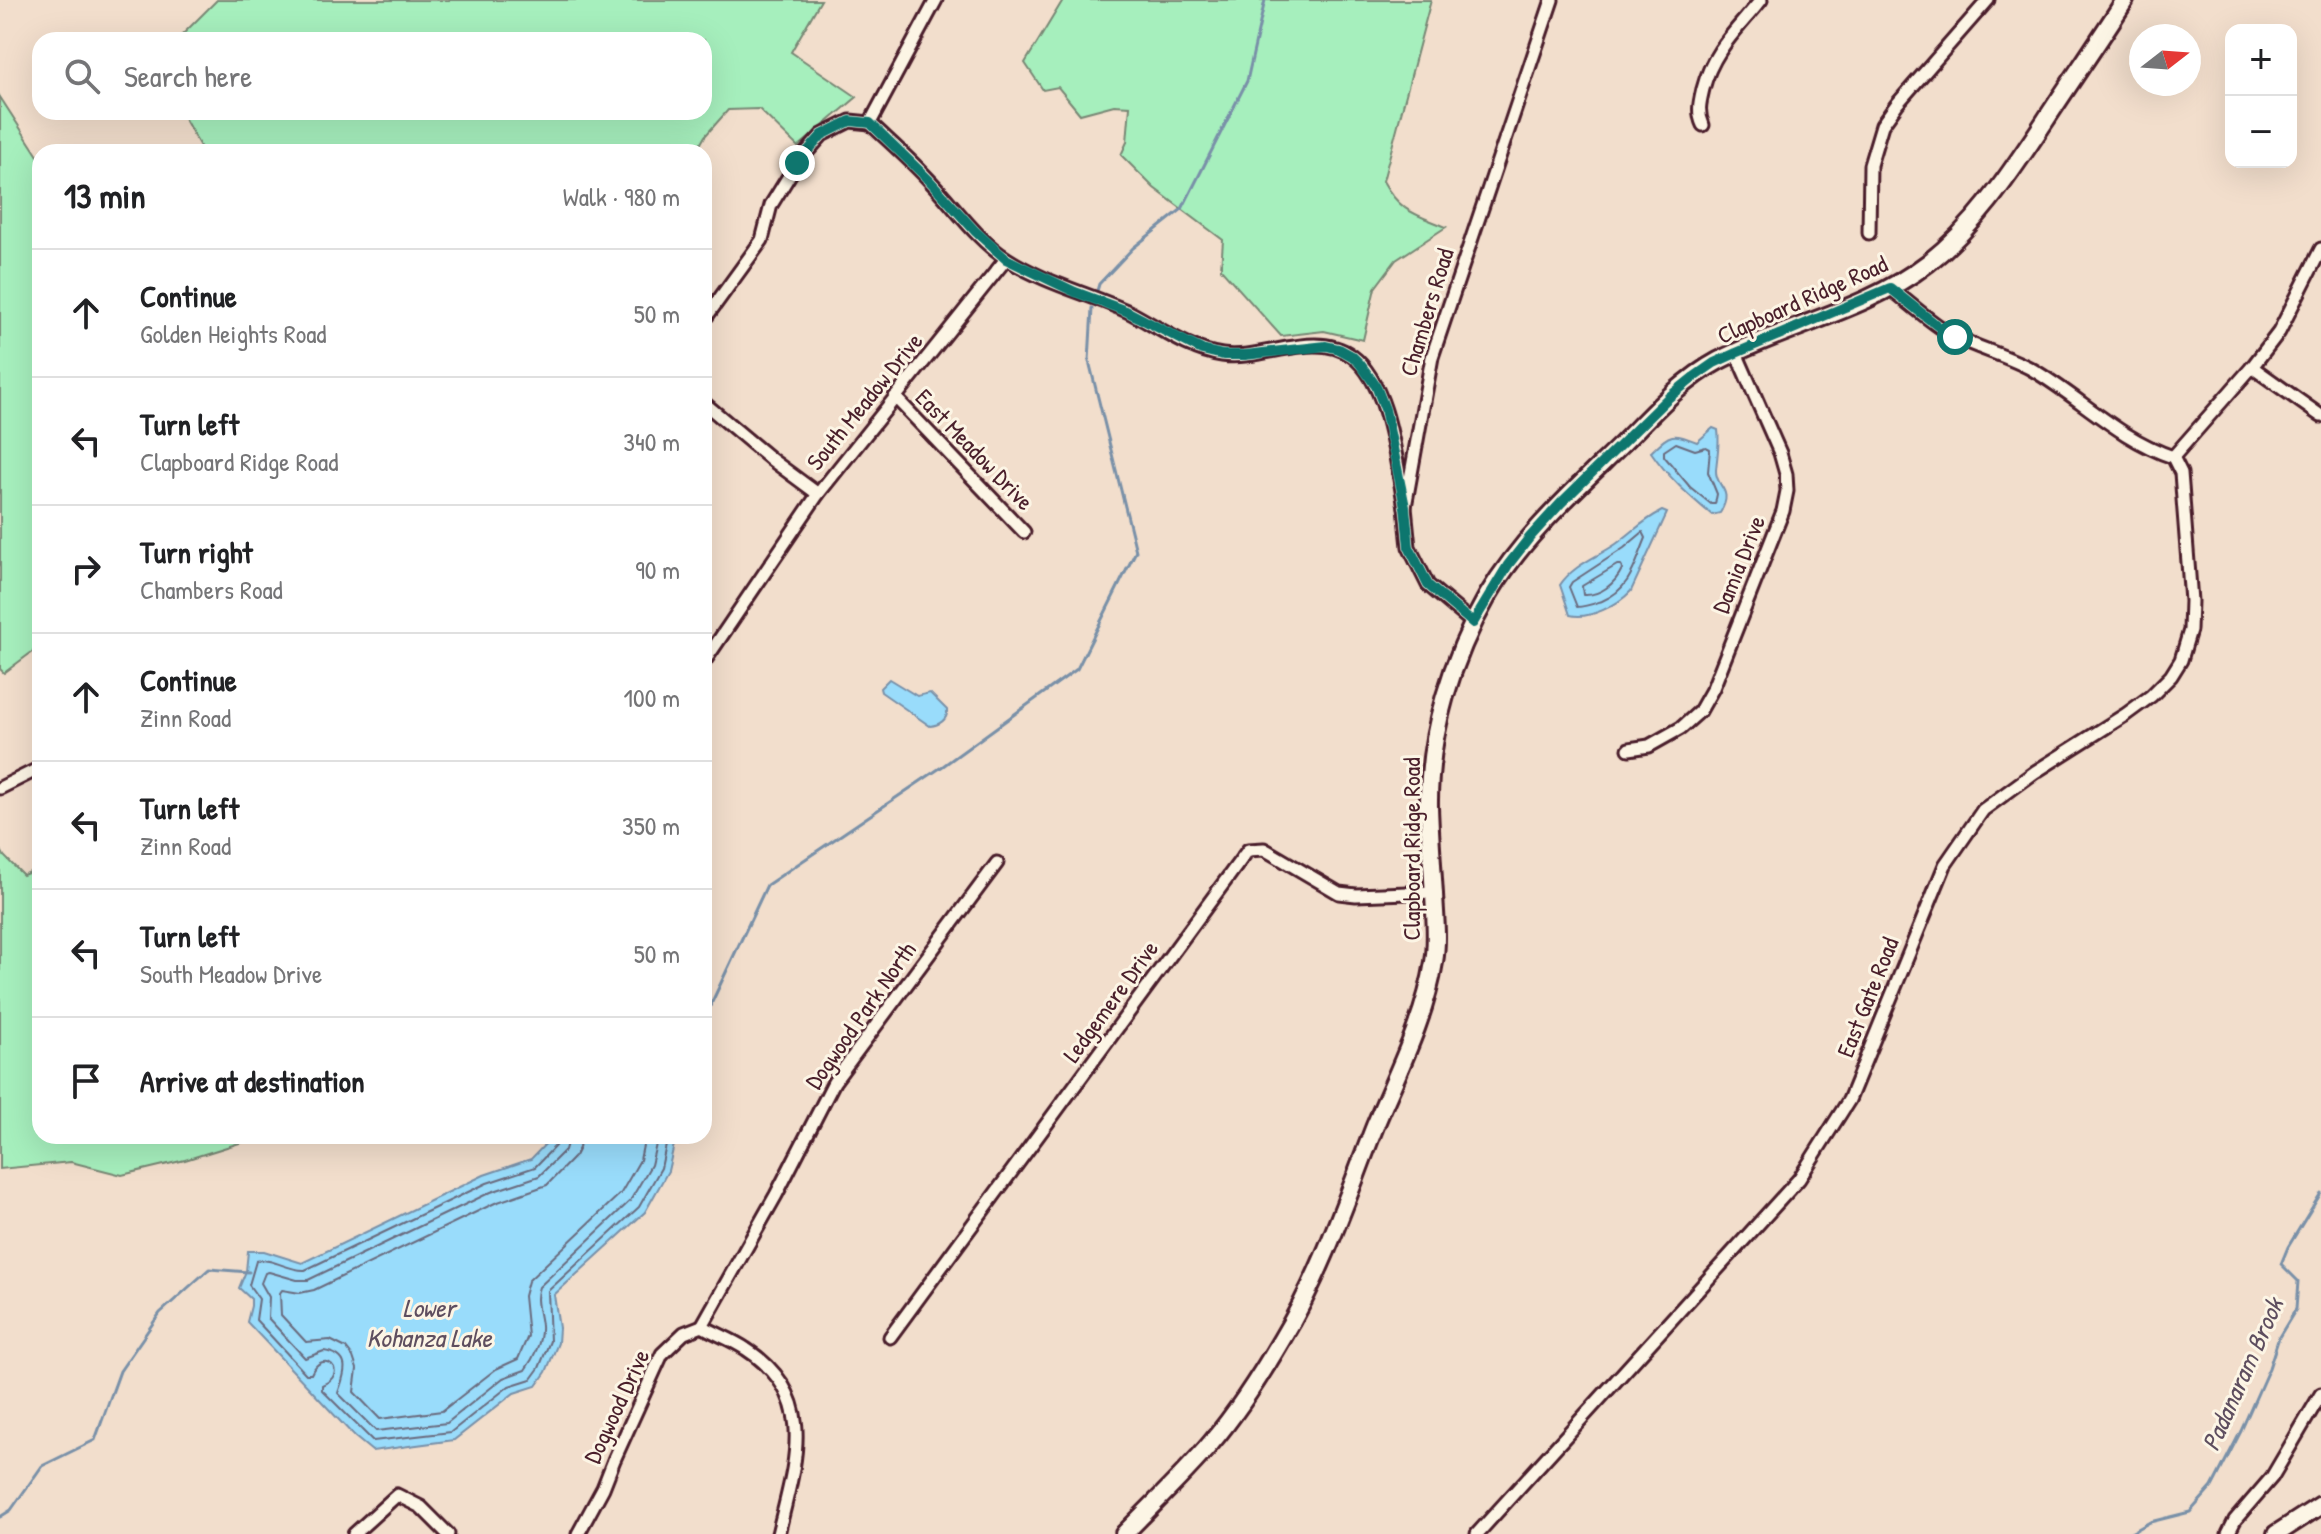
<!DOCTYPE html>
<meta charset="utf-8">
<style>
:root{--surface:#fff;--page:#f2f2f2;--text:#202124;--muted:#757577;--line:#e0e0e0}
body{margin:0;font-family:"Patrick Hand",sans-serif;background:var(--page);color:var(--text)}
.controls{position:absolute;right:24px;top:24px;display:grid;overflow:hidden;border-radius:16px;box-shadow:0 8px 32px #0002}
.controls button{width:72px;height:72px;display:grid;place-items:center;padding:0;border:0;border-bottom:2px solid var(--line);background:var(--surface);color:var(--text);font:40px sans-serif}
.compass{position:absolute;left:2129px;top:24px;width:72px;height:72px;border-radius:50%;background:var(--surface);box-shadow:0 8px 32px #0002;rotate:73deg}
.stop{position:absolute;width:24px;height:24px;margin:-18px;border:6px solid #0f766e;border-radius:50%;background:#fff}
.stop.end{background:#0f766e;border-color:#fff;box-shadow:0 2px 8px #0008}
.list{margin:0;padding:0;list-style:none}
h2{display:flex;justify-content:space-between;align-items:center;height:104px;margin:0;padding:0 32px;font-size:34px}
h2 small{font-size:26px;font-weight:400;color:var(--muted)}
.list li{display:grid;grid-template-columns:52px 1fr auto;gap:24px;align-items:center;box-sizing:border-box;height:128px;padding:0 32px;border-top:2px solid var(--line)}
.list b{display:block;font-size:30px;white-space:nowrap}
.list p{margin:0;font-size:26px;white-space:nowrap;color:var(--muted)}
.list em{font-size:26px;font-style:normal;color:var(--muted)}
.icon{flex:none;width:44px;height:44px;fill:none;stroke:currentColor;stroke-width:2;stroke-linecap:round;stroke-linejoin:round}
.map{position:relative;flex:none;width:2321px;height:1534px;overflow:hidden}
.search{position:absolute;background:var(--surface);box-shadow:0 8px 32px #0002;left:32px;top:32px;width:680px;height:88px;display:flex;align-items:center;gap:20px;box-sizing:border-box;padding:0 28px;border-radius:24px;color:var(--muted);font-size:30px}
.panel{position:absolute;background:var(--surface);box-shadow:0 8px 32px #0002;left:32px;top:144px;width:680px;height:1000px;border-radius:24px}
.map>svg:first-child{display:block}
</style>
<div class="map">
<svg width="2321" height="1534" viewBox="0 0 2321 1534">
<rect width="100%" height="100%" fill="#f2decc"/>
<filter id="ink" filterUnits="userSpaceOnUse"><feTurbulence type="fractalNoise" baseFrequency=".0125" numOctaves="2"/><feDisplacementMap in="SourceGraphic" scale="16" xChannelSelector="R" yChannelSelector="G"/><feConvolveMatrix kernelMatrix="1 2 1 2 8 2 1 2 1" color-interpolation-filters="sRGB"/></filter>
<g filter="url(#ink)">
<g fill="#a6efbd" stroke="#788774" stroke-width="2">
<path d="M 217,0 L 821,0 L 791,52 L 857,97 L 798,147 L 759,109 L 728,110 L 705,136 L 696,152 L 203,152 L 181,112 L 704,112 L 704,40 L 177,40 Z"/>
<path d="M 1063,0 L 1431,0 L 1383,181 C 1400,212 1415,214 1446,227 L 1396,260 L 1375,288 L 1363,340 L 1324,331 L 1281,336 L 1221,269 L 1223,240 L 1154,188 L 1121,155 L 1127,142 L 1130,106 L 1114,105 L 1080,114 L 1058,87 L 1043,90 L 1025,63 Z"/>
<path d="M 0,97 L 40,159 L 40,646 L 4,673 L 0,669 Z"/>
<path d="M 0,848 L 4,856 L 23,875 L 40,868 L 40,1136 L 262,1136 L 185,1160 L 122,1175 L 71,1162 L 0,1169 Z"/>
</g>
<g fill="#99dcfb" stroke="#7990a8" stroke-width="2">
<path d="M 1713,428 L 1718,430 C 1720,444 1717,456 1716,470 C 1715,488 1735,488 1720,513 L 1712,515 C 1689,496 1668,477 1651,452 C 1671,433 1671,432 1697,442 Z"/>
<path d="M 1662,511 L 1667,513 L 1631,591 C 1618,605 1589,620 1570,615 L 1560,585 C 1573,565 1597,557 1616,544 C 1633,532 1642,521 1662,511 Z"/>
<path d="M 889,679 L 917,696 L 930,693 L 947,710 C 948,720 939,725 930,726 L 881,692 L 880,688 Z"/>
<path d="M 553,1136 L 676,1136 L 668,1171 L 645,1212 L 554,1295 L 559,1328 L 558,1343 L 546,1372 L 536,1386 L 514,1393 L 454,1440 L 372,1451 L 355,1437 L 247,1322 L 251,1306 L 251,1299 L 239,1288 L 246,1271 L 248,1251 L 264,1251 L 302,1263 L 484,1175 L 531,1159 Z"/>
</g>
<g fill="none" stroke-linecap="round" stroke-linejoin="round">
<g stroke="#6a6b7e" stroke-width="2">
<path d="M 1676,443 L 1695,450 L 1706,447 L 1710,449 L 1708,472 L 1717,494 L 1715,504 L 1711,504 L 1690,487 L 1664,456 L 1664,451 Z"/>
<path d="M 1643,532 L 1646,538 C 1635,564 1631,589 1602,601 C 1593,604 1585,607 1577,607 L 1569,587 L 1572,582 L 1624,548 Z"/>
<path d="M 1617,565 L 1621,565 L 1622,569 C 1615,584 1600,596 1583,595 L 1582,586 Z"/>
<path d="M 558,1136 L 556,1145 L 535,1167 L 487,1183 L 305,1270 C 289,1271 271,1257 256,1261 L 249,1285 L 259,1299 L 256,1320 L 306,1374 L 311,1374 C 323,1346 351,1373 322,1385 L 322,1390 L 373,1441 L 451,1432 L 509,1386 L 531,1379 L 539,1368 L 550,1341 L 548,1291 L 639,1207 L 661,1168 L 668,1136"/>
<path d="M 569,1136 L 565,1150 L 539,1176 L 491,1192 L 308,1280 L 297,1280 L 269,1272 L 265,1273 L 261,1283 L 269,1297 L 268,1318 L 305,1358 L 324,1351 C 354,1356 344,1375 338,1393 L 376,1431 L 447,1423 L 503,1378 L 525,1370 C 534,1358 542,1341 541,1326 C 540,1313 534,1300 539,1287 L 630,1201 L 651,1165 L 658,1136"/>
<path d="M 581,1136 L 579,1148 L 575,1156 L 547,1185 L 495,1203 L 314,1290 L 300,1293 L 282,1290 L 280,1293 L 281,1315 L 306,1342 L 330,1340 L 346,1348 L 353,1357 L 357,1369 L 354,1392 L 380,1419 L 442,1411 L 496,1369 L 518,1359 L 528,1336 L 524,1296 L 528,1281 L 621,1193 L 640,1160 L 645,1136"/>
</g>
<g stroke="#7990a8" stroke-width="3">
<path d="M 1097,291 L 1099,284 L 1133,248 L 1182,209 L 1247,81 L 1265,0"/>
<path d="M 704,1019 L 767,885 L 943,766 L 1077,669 L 1136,551 L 1089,361 L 1092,308"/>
<path d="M 0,1517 L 11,1510 L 42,1466 L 95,1440 L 120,1371 L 160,1313 L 209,1269 L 249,1272"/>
<path d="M 2129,1534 L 2150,1522 L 2190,1512 L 2212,1487 L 2241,1431 L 2269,1368 L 2279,1337 L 2296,1309 L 2298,1281 L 2281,1264 L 2288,1247 L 2321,1193"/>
</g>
<g stroke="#4a1f2b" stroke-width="17">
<g id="minor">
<path d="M 870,123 C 890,142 912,161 931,182 C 955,207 977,240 1007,259 C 1044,283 1090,294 1129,312 C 1158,327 1189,350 1222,355 C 1264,361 1315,329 1352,356 C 1390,384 1396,464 1405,507"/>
<path d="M 870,123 L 936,0"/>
<path d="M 1703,125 C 1697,112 1700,102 1703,89 C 1713,50 1737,30 1761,0"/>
<path d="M 1869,233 L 1870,165 L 1882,125 L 1897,104 L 1988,0"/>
<path d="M 1890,288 C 1910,303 1933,325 1954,336 C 1979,349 2008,356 2033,370 C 2081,398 2119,439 2173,457"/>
<path d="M 704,320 L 762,240 L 771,205 L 797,163 L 822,135 L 850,121 L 870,123"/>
<path d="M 2252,367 L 2321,416"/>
<path d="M 895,397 L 1024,532"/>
<path d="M 704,403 L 772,460 L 818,494"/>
<path d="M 2173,457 L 2252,367 L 2279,332 L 2321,249"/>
<path d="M 1473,623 L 1428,585 L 1409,547 L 1405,507 L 1432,357 L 1552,0"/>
<path d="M 704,662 L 818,494 L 1006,259"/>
<path d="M 1629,749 L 1649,746 L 1681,728 L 1700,711 L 1713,688 L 1783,511 L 1787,491 L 1786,474 L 1780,453 L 1736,353"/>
<path d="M 0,788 L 40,768"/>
<path d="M 702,1326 L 776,1195 L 834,1082 L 997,863"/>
<path d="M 890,1337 L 1248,850 L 1264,849 L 1339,893 L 1356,895 L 1434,892"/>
<path d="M 354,1534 L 397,1495 L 421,1507 L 448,1534"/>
<path d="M 578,1534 L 603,1488 L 614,1460 L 662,1354 L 684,1333 L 702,1326 C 716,1334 733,1340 746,1349 C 820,1397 795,1463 778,1534"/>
<path d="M 1477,1534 L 1799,1179 L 1849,1100 L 1945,865 L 1983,810 L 2035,772 L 2125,715 L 2151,696 L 2171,676 L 2181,660 L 2190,630 L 2191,601 L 2181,473 L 2173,457"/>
<path d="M 2228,1534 L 2235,1520 L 2272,1477 L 2321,1394"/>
</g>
</g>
<g stroke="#4a1f2b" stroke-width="22">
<g id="secondary">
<path d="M 1124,1534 C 1153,1504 1184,1475 1211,1443 C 1238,1411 1261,1375 1282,1339 C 1322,1273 1347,1197 1375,1126 C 1397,1073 1425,1019 1434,962 C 1438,940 1435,917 1434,894 C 1432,865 1430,836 1429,807 C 1428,734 1452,658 1488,595 C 1523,536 1575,490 1623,443 C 1652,414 1681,381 1718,361 C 1787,325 1866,311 1928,263 C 1977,225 2011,172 2045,121 C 2071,81 2099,41 2125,0"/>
<path d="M 2276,1534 L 2321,1505"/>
</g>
</g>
<use href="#minor" stroke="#fcf5e5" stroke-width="11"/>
<use href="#secondary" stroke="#fcf5e5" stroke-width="16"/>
</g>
</g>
<g fill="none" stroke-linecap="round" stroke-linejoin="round" filter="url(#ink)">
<path stroke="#0f766e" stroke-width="10" d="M 797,163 L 822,135 L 850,121 L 870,123 L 929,180 L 975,231 L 1006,259 L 1075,292 L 1126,311 L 1202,350 L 1223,355 L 1245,355 L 1326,346 L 1339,349 L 1352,356 L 1360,364 L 1376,386 L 1385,409 L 1405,507 L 1409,547 L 1428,585 L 1473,623 L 1508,565 L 1530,537 L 1561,503 L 1668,398 L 1694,377 L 1714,363 L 1736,353 L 1890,288 L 1939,327 L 1955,337"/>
</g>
<g text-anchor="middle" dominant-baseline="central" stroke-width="6" stroke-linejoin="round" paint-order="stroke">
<g font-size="24" fill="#4a1f2b" stroke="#fcf5e5">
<text transform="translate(1802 299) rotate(-24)">Clapboard Ridge Road</text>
<text transform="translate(1426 312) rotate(-73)">Chambers Road</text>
<text transform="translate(864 401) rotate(-51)">South Meadow Drive</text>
<text transform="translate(975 449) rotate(46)">East Meadow Drive</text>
<text transform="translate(1738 564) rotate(-68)">Damia Drive</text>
<text transform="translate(1411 849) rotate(-90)">Clapboard Ridge Road</text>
<text transform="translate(1867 997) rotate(-68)">East Gate Road</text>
<text transform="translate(1110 1001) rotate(-54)">Ledgemere Drive</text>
<text transform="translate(860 1015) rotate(-55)">Dogwood Park North</text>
<text transform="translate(616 1406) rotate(-65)">Dogwood Drive</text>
</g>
<g font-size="26" font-style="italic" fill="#5e4e5f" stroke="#fcf5e5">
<text x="429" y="1307">Lower<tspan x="429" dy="30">Kohanza Lake</tspan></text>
<text transform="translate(2242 1374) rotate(-66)">Padanaram Brook</text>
</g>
</g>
</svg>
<div class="controls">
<button>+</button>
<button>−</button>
</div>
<svg class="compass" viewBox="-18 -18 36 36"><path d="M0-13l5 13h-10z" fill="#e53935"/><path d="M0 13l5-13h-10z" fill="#757577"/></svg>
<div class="stop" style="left:1955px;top:337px"></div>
<div class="stop end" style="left:797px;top:163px"></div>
<div class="search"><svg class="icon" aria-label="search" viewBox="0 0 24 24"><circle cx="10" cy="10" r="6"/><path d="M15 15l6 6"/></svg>Search here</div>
<section class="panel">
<h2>13 min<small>Walk · 980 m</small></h2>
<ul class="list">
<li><svg class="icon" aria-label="ahead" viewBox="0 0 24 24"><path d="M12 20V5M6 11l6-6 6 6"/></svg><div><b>Continue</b><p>Golden Heights Road</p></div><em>50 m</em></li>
<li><svg class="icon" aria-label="left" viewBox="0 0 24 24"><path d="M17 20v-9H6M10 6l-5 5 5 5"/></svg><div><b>Turn left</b><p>Clapboard Ridge Road</p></div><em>340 m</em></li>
<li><svg class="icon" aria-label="right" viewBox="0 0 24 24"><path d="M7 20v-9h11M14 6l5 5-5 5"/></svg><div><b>Turn right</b><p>Chambers Road</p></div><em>90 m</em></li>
<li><svg class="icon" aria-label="ahead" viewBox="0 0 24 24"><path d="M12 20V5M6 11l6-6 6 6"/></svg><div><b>Continue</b><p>Zinn Road</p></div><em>100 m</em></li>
<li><svg class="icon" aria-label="left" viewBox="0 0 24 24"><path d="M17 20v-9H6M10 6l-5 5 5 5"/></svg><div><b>Turn left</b><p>Zinn Road</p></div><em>350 m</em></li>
<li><svg class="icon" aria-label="left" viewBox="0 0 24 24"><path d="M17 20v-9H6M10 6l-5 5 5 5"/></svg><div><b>Turn left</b><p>South Meadow Drive</p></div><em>50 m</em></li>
<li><svg class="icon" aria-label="arrive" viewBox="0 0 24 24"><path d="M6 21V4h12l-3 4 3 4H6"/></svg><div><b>Arrive at destination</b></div></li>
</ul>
</section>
</div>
